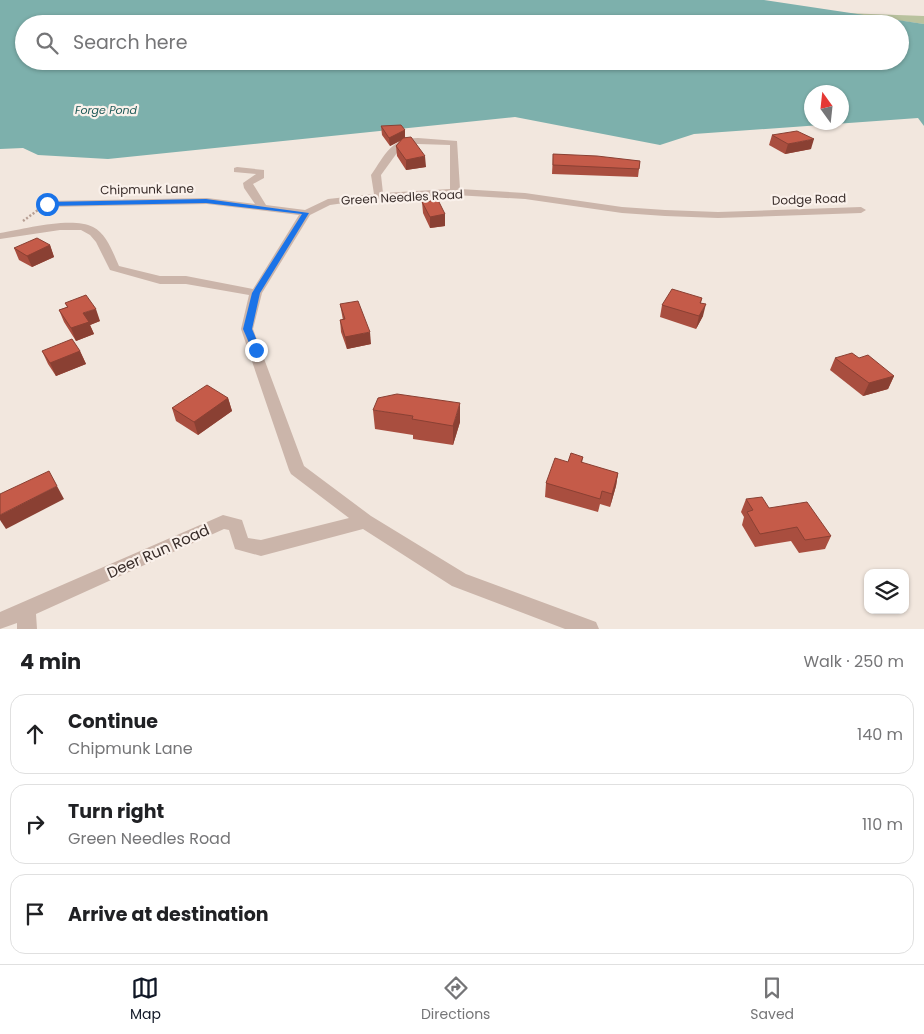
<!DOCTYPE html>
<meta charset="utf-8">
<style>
:root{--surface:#fff;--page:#f2f2f2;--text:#202124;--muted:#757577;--line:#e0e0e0;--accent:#111827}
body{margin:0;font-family:Poppins,sans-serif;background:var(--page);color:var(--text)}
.controls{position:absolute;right:15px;bottom:15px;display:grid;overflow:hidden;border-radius:10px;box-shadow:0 1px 4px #0004}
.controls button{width:45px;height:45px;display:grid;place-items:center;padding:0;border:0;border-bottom:1px solid var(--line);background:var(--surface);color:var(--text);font:25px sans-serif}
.compass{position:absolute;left:804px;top:85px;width:45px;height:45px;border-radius:50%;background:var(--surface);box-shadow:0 1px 4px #0004;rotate:345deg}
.stop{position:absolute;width:15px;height:15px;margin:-11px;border:4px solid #1a73e8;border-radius:50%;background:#fff}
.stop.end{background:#1a73e8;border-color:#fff;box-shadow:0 1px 5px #0008}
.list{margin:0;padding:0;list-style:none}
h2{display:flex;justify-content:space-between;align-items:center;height:65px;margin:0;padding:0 20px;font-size:21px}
h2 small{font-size:16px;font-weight:400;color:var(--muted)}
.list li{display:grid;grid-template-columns:32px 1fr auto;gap:15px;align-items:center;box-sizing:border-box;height:80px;margin:0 10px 10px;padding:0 10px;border:1px solid var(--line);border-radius:15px}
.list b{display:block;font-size:19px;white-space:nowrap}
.list p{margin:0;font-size:16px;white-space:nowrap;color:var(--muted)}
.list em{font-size:16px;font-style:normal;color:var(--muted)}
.icon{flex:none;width:28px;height:28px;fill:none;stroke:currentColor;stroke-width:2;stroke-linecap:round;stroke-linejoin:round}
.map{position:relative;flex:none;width:924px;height:629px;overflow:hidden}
.search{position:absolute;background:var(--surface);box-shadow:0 1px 4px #0004;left:15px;right:15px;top:15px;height:55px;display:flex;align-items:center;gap:12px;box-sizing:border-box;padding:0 18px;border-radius:28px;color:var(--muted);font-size:19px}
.sheet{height:335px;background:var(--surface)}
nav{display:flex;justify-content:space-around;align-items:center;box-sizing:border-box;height:70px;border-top:1px solid var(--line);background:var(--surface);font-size:14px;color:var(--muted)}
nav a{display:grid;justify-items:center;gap:2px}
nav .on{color:var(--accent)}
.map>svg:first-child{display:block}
</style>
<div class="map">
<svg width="924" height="629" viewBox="0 0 924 629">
<rect width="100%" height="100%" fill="#f2e7de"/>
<path fill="#b9c29e" d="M 844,13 L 924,16 L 924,24 Z"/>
<path fill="#7db0ac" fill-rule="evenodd" d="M 0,0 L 764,0 L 924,24 L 924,126 L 918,118 L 694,134 L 660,145 L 515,117 L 108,159 L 38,155 L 23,148 L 0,149 ZM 24,24 L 900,24 L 900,61 L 24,61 ZM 812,92 L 842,92 L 842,122 L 812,122 Z"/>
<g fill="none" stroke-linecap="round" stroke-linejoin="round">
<path stroke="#b79f94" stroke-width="2.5" stroke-dasharray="2 2" stroke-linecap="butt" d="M 23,221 L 38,210"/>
<path fill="#cbb5aa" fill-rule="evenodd" d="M 418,138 L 457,141 L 460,189 L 525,193 L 622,207 L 665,210 L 718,212 L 861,207 L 866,210 L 861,213 L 718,218 L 665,216 L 622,213 L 525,199 L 455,195 L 365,200 L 330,205 L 310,215 L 262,293 L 253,329 L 304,466 L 371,516 L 466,574 L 596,622 L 599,629 L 565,629 L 452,586 L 363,529 L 261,556 L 235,549 L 229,530 L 224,529 L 36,614 L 37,629 L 17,629 L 17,623 L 0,629 L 0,612 L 223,515 L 242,520 L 248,538 L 261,540 L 349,518 L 291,474 L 289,470 L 241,329 L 249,295 L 186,284 L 160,284 L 110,270 L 96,242 L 90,235 L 81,230 L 60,230 L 0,239 L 0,233 C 24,229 72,216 93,227 C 107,234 113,253 119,266 L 160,276 L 186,276 L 253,289 L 299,215 L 207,204 L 47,207 L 42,204 L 47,201 L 207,198 L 255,204 L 244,188 L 243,183 L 256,174 L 234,172 L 234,168 L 237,167 L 264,170 L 264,178 L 253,184 L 266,205 L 305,210 L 328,199 L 374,194 L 371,175 C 386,154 390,139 418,138 ZM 418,144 L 450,145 L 450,189 L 383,193 L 381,175 L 402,146 Z"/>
</g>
<g fill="#a94e3f">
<path d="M 381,126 L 405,130 L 405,137 L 426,167 L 406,170 L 397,156 L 396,146 L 400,141 L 390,146 L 382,135 Z"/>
<path d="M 772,135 L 811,149 L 785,154 L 769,145 Z"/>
<path d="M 553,154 L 640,161 L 638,177 L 552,174 Z"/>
<path d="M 422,202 L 445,214 L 445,226 L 430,228 L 423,213 Z"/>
<path d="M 50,245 L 54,257 L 32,267 L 19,260 L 14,248 Z"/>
<path d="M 702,298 L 701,303 L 703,316 L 696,329 L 660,317 L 662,305 Z"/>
<path d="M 65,303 L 100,321 L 90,325 L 94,334 L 76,341 L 64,322 L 59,310 L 67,307 Z"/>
<path d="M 340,304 L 371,344 L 347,349 L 341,332 L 340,320 L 343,320 Z"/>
<path d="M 42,351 L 80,351 L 86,364 L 56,376 L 48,364 Z"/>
<path d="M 835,358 L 859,358 L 894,376 L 888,389 L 863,396 L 830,370 Z"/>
<path d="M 228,398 L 232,411 L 198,435 L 176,421 L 172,408 Z"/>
<path d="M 373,410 L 460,422 L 453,445 L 413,439 L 413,435 L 375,429 Z"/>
<path d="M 583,457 L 582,463 L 618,473 L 616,486 L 610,507 L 600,504 L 598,512 L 545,497 L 546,483 L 568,462 Z"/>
<path d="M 746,499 L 769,508 L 831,536 L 825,549 L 799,553 L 791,541 L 755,547 L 742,525 L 744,517 L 741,512 Z"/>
</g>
<g fill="#8a4033">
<path d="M 405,130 L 405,138 L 390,146 L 389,138 Z"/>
<path d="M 814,139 L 811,149 L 785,154 L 788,144 Z"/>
<path d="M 425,156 L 426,167 L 406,170 L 406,160 Z"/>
<path d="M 445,214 L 445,226 L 430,228 L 430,217 Z"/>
<path d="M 50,245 L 54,257 L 32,267 L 27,256 Z"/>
<path d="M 706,304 L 703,316 L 696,329 L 699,316 Z"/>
<path d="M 96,309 L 100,321 L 90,325 L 94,334 L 76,341 L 71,328 L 83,313 Z"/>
<path d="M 370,332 L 371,344 L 347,349 L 345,337 Z"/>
<path d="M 80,351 L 86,364 L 56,376 L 50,363 Z"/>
<path d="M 894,376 L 888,389 L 863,396 L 869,383 Z"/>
<path d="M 228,398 L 232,411 L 198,435 L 194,422 Z"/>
<path d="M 460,403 L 460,422 L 453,445 L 453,426 Z"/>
<path d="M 618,473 L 616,486 L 610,507 L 612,494 Z"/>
<path d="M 57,486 L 64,499 L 6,529 L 0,520 L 0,515 Z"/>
</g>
<g fill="#c55b49" stroke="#8a4033">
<path d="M 401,125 L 405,130 L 389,138 L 381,126 Z"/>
<path d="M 797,131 L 814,139 L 788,144 L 772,135 Z"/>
<path d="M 411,137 L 425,156 L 406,160 L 396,146 L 403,138 Z"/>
<path d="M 553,154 L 597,156 L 640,161 L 639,169 L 553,165 Z"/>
<path d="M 438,200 L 445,214 L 430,217 L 422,202 Z"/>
<path d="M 37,238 L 50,245 L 27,256 L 14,248 Z"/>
<path d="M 672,289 L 702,298 L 700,303 L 706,304 L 699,316 L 662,305 Z"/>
<path d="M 86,295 L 96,309 L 83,313 L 89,322 L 71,328 L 59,310 L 68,307 L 65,303 Z"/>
<path d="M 358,301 L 370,332 L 345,337 L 340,320 L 345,319 L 340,304 Z"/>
<path d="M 72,339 L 80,351 L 50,363 L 42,351 Z"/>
<path d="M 852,353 L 859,358 L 868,355 L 894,376 L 869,383 L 835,358 Z"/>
<path d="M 207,385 L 228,398 L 194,422 L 172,408 Z"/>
<path d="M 397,394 L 460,403 L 453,426 L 412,419 L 413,416 L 373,410 L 378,398 Z"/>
<path d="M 571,453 L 583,457 L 581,462 L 618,473 L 612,494 L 602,491 L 600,499 L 546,483 L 555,458 L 568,462 Z"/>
<path d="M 49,471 L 57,486 L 0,515 L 0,494 Z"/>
<path d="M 762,497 L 769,508 L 807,502 L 831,536 L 805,540 L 797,527 L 760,534 L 747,512 L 753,510 L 746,499 Z"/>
</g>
<path fill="#1a73e8" d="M 206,199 L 309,213 L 260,293 L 252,329 L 261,350 L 260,352 L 253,352 L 243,329 L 252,293 L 302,214 L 206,203 L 47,206 L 44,204 L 47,202 Z"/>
<g text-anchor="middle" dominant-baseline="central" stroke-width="4.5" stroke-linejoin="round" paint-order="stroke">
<g font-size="11" font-style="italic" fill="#1f5a58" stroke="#faf1eb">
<text x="106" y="110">Forge Pond</text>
</g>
<g font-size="12" fill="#382c29" stroke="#faf1eb">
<text transform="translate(147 189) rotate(-1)">Chipmunk Lane</text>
<text transform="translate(402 197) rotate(-3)">Green Needles Road</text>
<text transform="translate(809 199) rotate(-2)">Dodge Road</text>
</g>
<g font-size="15" fill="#382c29" stroke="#faf1eb">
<text transform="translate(158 551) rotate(-24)">Deer Run Road</text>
</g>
</g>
</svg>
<div class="controls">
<button><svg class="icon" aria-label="layers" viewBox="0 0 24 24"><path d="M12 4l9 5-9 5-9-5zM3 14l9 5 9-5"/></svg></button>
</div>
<svg class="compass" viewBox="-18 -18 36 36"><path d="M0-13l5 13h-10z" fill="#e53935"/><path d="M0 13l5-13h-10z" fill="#757577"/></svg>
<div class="stop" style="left:47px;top:204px"></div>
<div class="stop end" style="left:256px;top:350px"></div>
<div class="search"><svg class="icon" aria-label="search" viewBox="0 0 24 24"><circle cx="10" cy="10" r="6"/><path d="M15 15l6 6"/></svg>Search here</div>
</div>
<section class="sheet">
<h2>4 min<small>Walk · 250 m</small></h2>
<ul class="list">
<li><svg class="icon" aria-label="ahead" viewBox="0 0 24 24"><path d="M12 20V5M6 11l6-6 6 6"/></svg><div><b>Continue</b><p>Chipmunk Lane</p></div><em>140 m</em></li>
<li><svg class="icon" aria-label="right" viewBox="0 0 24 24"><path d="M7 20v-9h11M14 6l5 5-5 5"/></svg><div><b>Turn right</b><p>Green Needles Road</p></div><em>110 m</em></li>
<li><svg class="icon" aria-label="arrive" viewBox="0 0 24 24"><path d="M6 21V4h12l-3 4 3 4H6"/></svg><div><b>Arrive at destination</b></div></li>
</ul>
</section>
<nav>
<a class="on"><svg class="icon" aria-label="map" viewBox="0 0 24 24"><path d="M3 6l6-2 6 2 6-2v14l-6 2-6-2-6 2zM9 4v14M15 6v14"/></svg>Map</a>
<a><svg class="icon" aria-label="directions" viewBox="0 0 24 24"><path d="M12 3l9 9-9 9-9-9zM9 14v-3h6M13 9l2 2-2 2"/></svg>Directions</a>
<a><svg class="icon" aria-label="saved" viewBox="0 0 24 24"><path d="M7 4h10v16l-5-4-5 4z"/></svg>Saved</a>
</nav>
